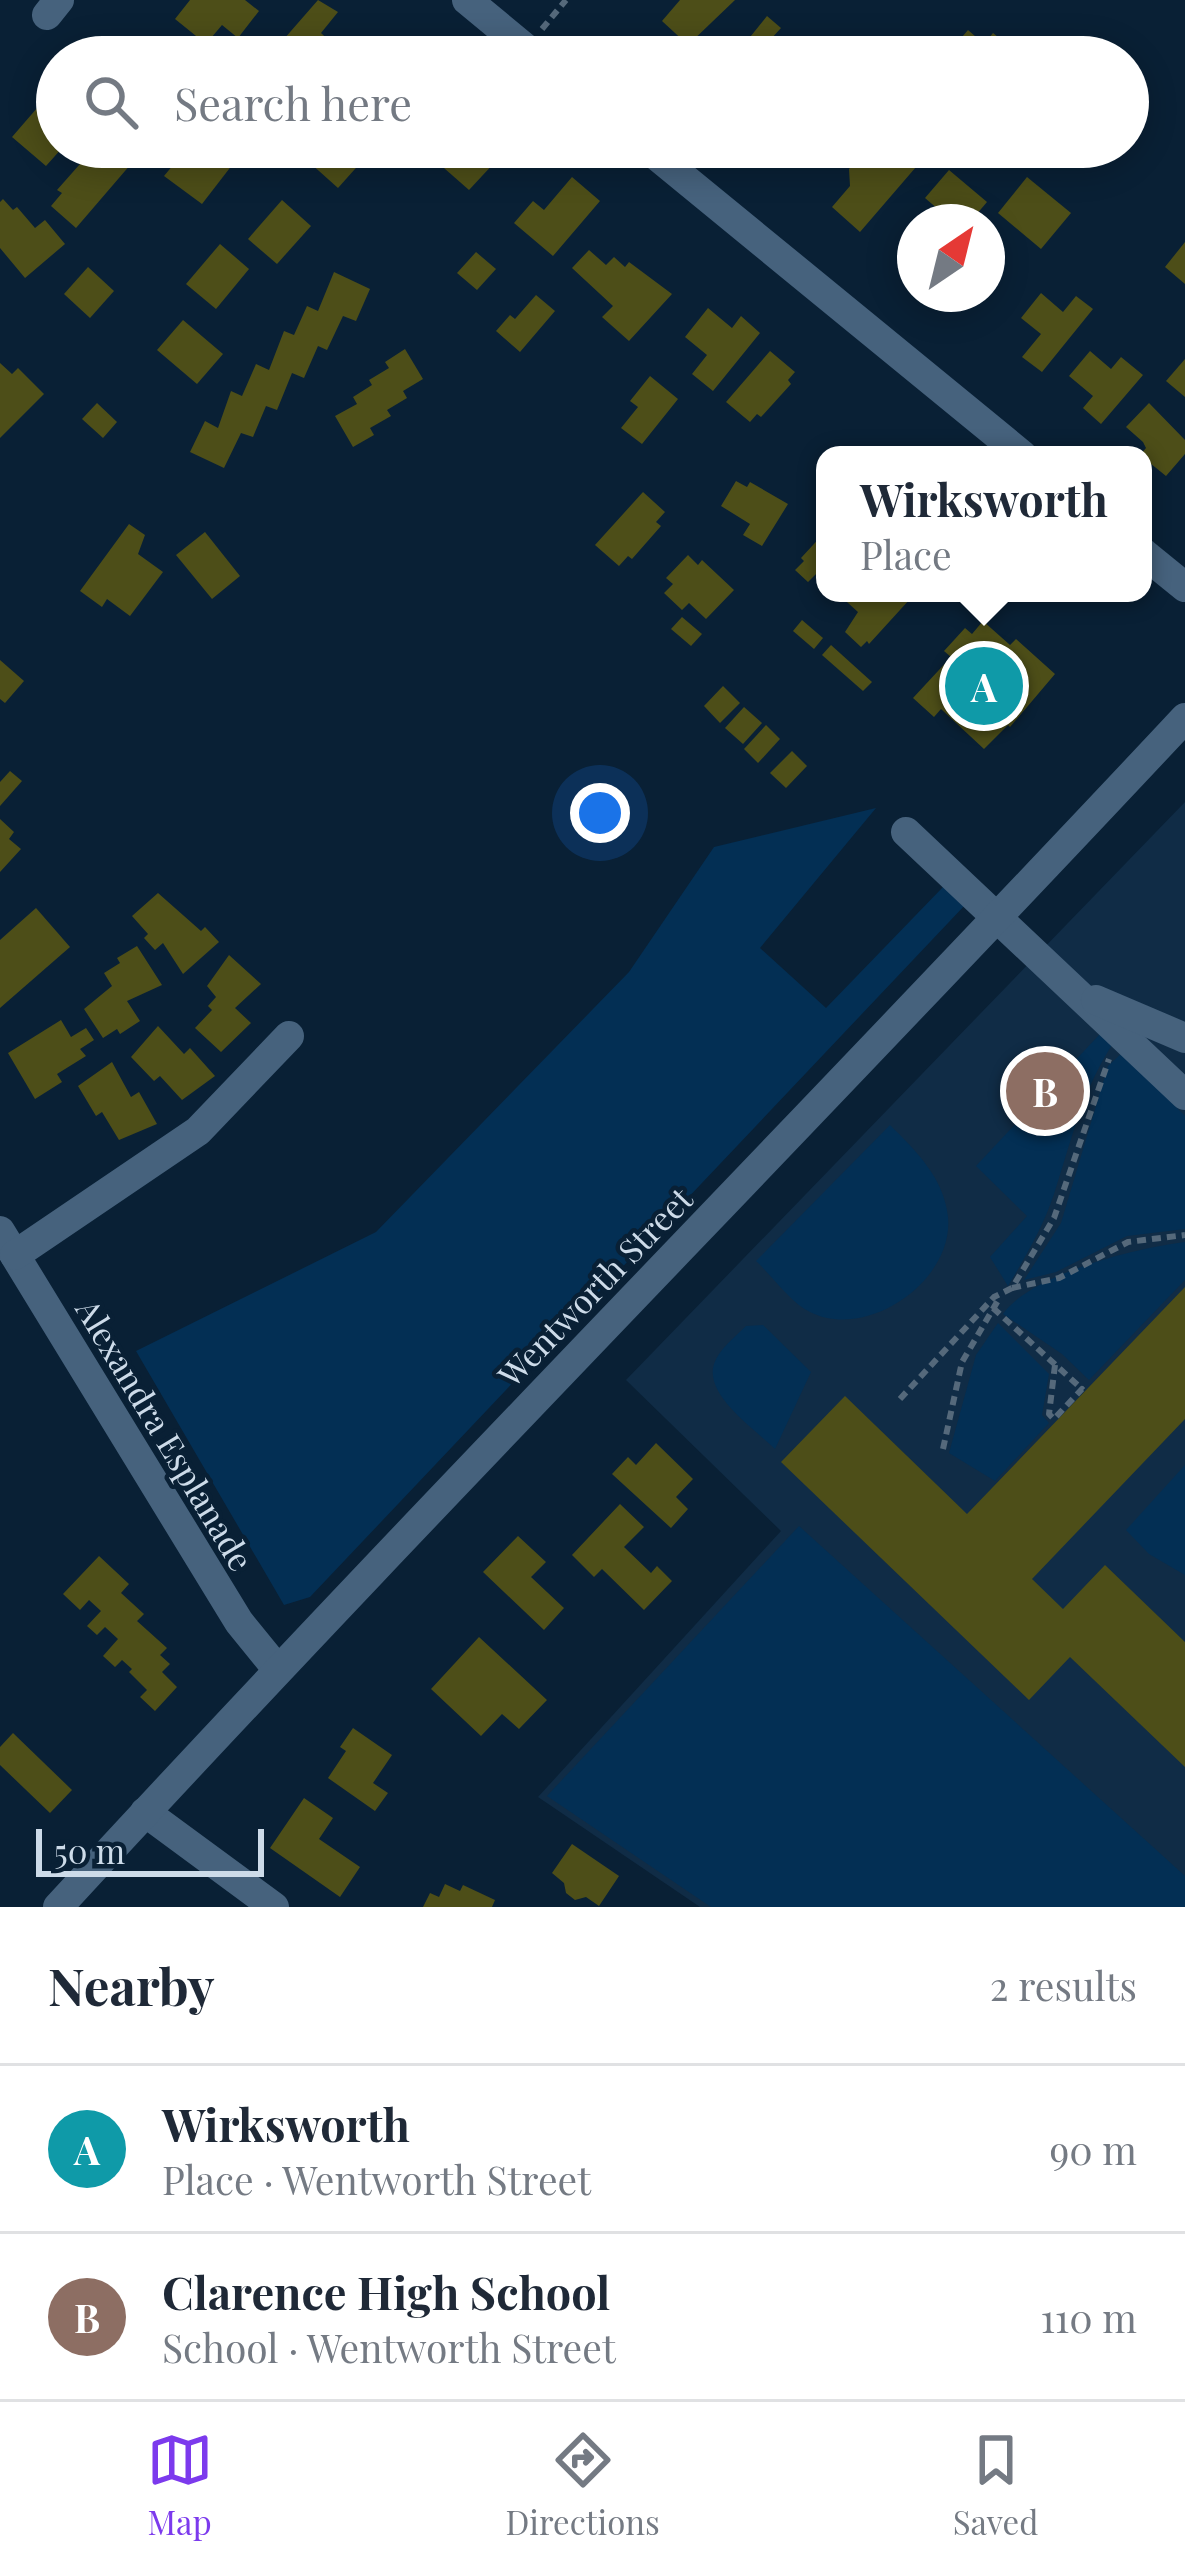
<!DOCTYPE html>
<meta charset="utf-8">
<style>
:root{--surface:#fff;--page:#f6f6f7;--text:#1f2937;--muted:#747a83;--line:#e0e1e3;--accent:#7c3aed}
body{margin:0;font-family:"Playfair Display",serif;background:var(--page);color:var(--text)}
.compass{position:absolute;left:897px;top:204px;width:108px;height:108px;border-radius:50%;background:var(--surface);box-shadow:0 6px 30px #0003;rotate:35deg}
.scale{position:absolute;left:36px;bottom:30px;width:228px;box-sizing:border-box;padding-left:12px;border:6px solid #cddbe9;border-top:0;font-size:33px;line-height:42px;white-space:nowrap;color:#cddbe9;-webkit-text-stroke:9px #092035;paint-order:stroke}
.you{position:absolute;left:600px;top:813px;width:42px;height:42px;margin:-30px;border:9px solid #fff;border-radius:50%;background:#1a73e8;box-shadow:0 0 0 18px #1a73e833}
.badge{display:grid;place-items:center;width:78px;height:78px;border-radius:50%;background:var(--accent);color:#fff;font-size:39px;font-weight:700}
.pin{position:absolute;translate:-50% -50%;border:6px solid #fff;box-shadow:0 3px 12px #0006}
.popup{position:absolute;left:816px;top:446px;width:336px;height:156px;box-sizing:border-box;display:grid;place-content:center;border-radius:24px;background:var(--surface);filter:drop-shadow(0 3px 9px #0005);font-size:39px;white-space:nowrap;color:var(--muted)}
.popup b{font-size:45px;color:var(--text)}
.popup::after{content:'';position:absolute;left:50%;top:100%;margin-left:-24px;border:24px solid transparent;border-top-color:var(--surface)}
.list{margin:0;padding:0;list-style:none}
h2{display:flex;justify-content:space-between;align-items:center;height:156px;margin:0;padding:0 48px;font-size:51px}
h2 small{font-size:39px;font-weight:400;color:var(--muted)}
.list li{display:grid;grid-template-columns:78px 1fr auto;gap:36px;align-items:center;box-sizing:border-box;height:168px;padding:0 48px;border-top:3px solid var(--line)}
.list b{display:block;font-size:45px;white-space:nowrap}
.list p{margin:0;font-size:39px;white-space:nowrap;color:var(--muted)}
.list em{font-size:39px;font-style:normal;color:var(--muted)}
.icon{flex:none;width:66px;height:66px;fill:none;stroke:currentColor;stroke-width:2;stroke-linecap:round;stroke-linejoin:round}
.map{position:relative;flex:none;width:1185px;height:1907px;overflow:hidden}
.search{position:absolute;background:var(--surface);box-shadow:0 6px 30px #0003;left:36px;right:36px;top:36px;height:132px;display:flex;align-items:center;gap:30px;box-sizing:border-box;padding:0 42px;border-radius:66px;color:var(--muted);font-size:45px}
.sheet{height:492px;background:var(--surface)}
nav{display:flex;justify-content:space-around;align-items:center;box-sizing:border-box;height:168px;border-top:3px solid var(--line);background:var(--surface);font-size:33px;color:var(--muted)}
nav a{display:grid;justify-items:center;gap:6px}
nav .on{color:var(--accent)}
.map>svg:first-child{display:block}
</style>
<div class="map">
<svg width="1185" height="1907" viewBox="0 0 1185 1907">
<rect width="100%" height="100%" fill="#092035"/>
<path fill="#102c46" d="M 1185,802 L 1185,1907 L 700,1907 L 538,1797 L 781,1531 L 626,1380 Z"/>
<g fill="#032f54">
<path d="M 876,808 L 760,948 L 826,1008 L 943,887 L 966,904 L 310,1597 L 284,1605 L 136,1351 L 376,1232 L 629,972 L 714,847 Z"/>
<path d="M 1100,1034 L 1112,1045 C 1082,1091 1071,1142 1054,1194 C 1043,1227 1026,1256 1008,1286 L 990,1257 L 1027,1216 L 976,1166 Z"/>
<path d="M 1122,1053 L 1185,1116 L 1185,1229 L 1127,1236 L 1056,1272 L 1024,1280 L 1061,1223 L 1108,1066 Z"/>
<path d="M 890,1125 C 916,1151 944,1178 948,1217 C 954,1281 867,1341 810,1312 C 791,1303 772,1276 756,1261 Z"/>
<path d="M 1185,1242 L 1185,1280 L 1089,1380 L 1062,1354 L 1003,1314 C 1031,1274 1136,1248 1185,1242 Z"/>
<path d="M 998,1323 L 1049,1374 L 1042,1415 L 1049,1423 L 995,1481 L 949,1453 L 976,1355 Z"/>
<path d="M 763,1325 L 811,1372 L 775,1449 C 755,1429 704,1395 714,1364 C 719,1349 735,1337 746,1326 Z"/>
<path d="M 1185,1465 L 1185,1575 L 1149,1554 L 1126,1530 Z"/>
<path d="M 799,1526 L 1185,1876 L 1185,1907 L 711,1907 L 547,1796 Z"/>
</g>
<g fill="#4d4e18">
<path d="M 190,0 L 245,0 L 259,11 L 238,38 L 222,25 L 206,44 L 175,19 Z"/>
<path d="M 318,0 L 338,12 L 321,33 L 341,52 L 337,57 L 305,57 L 284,39 Z"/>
<path d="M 680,0 L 735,0 L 688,45 L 662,21 Z"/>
<path d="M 767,16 L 781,28 L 770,40 L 786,53 L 784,57 L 734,57 Z"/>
<path d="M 968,30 L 984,44 L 993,33 L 1014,50 L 1008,57 L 945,57 Z"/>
<path d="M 145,37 L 169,57 L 128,57 Z"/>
<path d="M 408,37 L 430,57 L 390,57 Z"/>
<path d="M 896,39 L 918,57 L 880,57 Z"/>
<path d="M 44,100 L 53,107 L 57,102 L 57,147 L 63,147 L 46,166 L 12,137 Z"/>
<path d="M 95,147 L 111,147 L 131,164 L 76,228 L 51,206 L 62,193 L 57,190 Z"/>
<path d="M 188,147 L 246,147 L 202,204 L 164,176 Z"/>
<path d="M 306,147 L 348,147 L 363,160 L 338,188 L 300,154 Z"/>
<path d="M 449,147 L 509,147 L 469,190 L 436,161 Z"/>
<path d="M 868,147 L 894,147 L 916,167 L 860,232 L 832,207 L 850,186 L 849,169 Z"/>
<path d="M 1000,147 L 1036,147 L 1020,165 Z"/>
<path d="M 949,170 L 987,202 L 970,222 L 953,222 L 925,198 Z"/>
<path d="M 572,177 L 600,201 L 553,256 L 514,223 L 533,201 L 544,210 Z"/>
<path d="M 1027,177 L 1071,213 L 1041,249 L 998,213 Z"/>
<path d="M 3,199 L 13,210 L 17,207 L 35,228 L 45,220 L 65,244 L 25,278 L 0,248 L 0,202 Z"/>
<path d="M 282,200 L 311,226 L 277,264 L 248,239 Z"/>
<path d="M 1185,242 L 1185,284 L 1165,267 Z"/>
<path d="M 220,244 L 249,269 L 216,309 L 186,284 Z"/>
<path d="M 589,250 L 606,265 L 614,257 L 625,267 L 629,262 L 672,294 L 629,341 L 602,317 L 613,306 L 572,268 Z"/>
<path d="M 476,252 L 496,269 L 477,290 L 457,273 Z"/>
<path d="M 88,267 L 114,291 L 90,318 L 64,294 Z"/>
<path d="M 334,272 L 370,289 L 356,321 L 343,316 L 327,350 L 318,346 L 304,378 L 292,373 L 277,410 L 266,406 L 253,437 L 241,433 L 224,468 L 190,452 L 205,421 L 218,428 L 231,391 L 242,396 L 256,364 L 269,370 L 284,331 L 294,335 L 307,306 L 318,311 Z"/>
<path d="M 1041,293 L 1063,312 L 1076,296 L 1093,309 L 1042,372 L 1022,357 L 1041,334 L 1021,318 Z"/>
<path d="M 536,295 L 555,311 L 520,352 L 496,331 L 510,315 L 515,319 Z"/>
<path d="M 708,308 L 732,328 L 741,316 L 760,333 L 713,391 L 692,374 L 707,355 L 685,337 Z"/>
<path d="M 183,320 L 223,354 L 197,384 L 157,350 Z"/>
<path d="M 405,349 L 423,379 L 403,391 L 407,398 L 387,410 L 391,416 L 370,428 L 374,435 L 353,447 L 335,416 L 357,404 L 353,397 L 372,385 L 369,380 L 389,368 L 385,362 Z"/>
<path d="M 770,351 L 795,372 L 788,380 L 791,384 L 761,417 L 757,414 L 750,422 L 726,402 Z"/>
<path d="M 1090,351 L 1111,369 L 1121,357 L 1143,375 L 1101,424 L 1083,408 L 1093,396 L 1069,376 Z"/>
<path d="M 1185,359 L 1185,397 L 1166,381 Z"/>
<path d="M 0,363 L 12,374 L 18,368 L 44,394 L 0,438 Z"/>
<path d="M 650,376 L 678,399 L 642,444 L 621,428 L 638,407 L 630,401 Z"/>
<path d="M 97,403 L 117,422 L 103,438 L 82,419 Z"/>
<path d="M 1149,403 L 1185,440 L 1185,454 L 1166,476 L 1140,455 L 1146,448 L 1143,442 L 1126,427 Z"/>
<path d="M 736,481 L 747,487 L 750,482 L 788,504 L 762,546 L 743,535 L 750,524 L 721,506 Z"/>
<path d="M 643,492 L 665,512 L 656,522 L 661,526 L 632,559 L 628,556 L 619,566 L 595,545 Z"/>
<path d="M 129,524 L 145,535 L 138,554 L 163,572 L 130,616 L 107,599 L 102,607 L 80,591 Z"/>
<path d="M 205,532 L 240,576 L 212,599 L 176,555 Z"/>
<path d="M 825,532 L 825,581 L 817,573 L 808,582 L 795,570 L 804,561 L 801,558 Z"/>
<path d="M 688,555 L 698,565 L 702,560 L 734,590 L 706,619 L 689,603 L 682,610 L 664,593 L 673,584 L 666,578 Z"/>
<path d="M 837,593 L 911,593 L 908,597 L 910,599 L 869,644 L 867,641 L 861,647 L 845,632 L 858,612 Z"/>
<path d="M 682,617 L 702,634 L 691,646 L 671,629 Z"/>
<path d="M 802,620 L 823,638 L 814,649 L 793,631 Z"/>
<path d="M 983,621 L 1010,645 L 1016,639 L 1055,674 L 1010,727 L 1008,725 L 984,749 L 941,709 L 934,717 L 913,698 L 951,657 L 944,651 L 965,628 L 972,634 Z"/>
<path d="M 831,645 L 872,682 L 863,691 L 822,655 Z"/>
<path d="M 0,660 L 24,681 L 5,703 L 0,699 Z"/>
<path d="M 723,686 L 740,703 L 720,723 L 704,706 Z"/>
<path d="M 744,707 L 762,723 L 743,744 L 725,728 Z"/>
<path d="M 766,725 L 780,739 L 758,763 L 744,749 Z"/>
<path d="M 792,751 L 807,766 L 786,788 L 770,773 Z"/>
<path d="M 10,771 L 22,781 L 0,806 L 0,782 Z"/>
<path d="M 0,819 L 14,832 L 9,839 L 21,849 L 0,872 Z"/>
<path d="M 158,893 L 201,931 L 205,927 L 219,942 L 183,974 L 163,943 L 155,950 L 144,938 L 148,934 L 132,916 Z"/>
<path d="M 36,908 L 70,947 L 0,1008 L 0,940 Z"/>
<path d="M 137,946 L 162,985 L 127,1001 L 140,1021 L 120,1034 L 117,1029 L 103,1038 L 84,1009 L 112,986 L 104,973 L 120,963 L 117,958 Z"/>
<path d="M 229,955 L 261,984 L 235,1008 L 251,1023 L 221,1052 L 195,1028 L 212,1010 L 208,1006 L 216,997 L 207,986 Z"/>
<path d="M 61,1020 L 71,1037 L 86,1028 L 94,1040 L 80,1049 L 86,1056 L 57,1074 L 62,1082 L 35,1099 L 8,1053 Z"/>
<path d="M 158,1026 L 184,1054 L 190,1048 L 215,1076 L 182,1100 L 160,1076 L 154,1081 L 131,1057 Z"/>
<path d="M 112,1062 L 131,1097 L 139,1092 L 157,1124 L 119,1140 L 102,1112 L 96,1116 L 78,1086 Z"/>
<path d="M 1185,1287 L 1185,1419 L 1032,1579 L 1063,1609 L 1105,1565 L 1185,1642 L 1185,1767 L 1070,1657 L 1029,1700 L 781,1462 L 845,1396 L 967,1514 Z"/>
<path d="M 656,1443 L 693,1479 L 676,1497 L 688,1509 L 671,1528 L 612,1474 L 628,1457 L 636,1465 Z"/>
<path d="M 620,1504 L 644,1527 L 624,1547 L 651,1573 L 657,1566 L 672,1581 L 644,1610 L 602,1569 L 594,1577 L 572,1555 Z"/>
<path d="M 518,1536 L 546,1562 L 531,1577 L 564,1608 L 544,1630 L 483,1572 Z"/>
<path d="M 99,1556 L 129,1584 L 121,1593 L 144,1614 L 137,1621 L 167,1648 L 160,1655 L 170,1664 L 162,1672 L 177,1687 L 155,1711 L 140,1697 L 147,1690 L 129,1672 L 132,1669 L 122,1660 L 115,1667 L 103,1656 L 118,1639 L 105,1627 L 97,1635 L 87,1626 L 101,1611 L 89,1600 L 80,1610 L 63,1594 Z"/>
<path d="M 479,1637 L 547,1700 L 519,1729 L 502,1714 L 481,1736 L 431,1689 Z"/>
<path d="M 353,1728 L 392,1755 L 373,1783 L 388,1793 L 375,1811 L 328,1778 L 346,1751 L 340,1747 Z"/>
<path d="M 13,1733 L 72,1790 L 50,1813 L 0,1765 L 0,1747 Z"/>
<path d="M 304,1798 L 333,1818 L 319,1839 L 360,1867 L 340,1897 L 270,1848 Z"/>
<path d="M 572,1844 L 619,1876 L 599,1906 L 586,1897 L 575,1900 L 566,1893 L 564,1883 L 552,1873 Z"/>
<path d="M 445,1884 L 460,1891 L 463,1885 L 495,1900 L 492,1907 L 423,1907 L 430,1893 L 439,1897 Z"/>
</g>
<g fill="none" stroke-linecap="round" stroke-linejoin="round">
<g stroke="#55697b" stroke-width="6" stroke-dasharray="9 6" stroke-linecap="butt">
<path d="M 542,29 L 566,0"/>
<path d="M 1012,1288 L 1059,1278 L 1128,1242 L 1185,1235"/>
<path d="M 993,1308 L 1082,1389"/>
<path d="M 1055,1365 L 1049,1414 L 1054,1419 L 1082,1389 L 1085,1392"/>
<path d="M 900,1399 L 994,1297 L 1012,1288 L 1054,1218 L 1109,1059"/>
<path d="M 943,1449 L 962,1362 L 1000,1297"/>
</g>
<g stroke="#46627d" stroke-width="30">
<path d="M 467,0 L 536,57"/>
<path d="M 47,15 L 59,0"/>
<path d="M 646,147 L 1022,455"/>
<path d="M 1143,553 L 1185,587"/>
<path d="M 906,832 L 1185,1095"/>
<path d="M 1096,1000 L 1185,1038"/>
<path d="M 0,1231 L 239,1622 L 278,1670"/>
<path d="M 15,1255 L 198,1131 L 289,1036"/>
<path d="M 145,1812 L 274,1907"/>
<path d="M 58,1907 C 428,1505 812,1117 1185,718"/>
</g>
</g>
<g text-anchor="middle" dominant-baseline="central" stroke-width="9" stroke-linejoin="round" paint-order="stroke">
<g font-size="33" fill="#cddbe9" stroke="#092035">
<text transform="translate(594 1286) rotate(-46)">Wentworth Street</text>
<text transform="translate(166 1434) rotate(59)">Alexandra Esplanade</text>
</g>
</g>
</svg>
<svg class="compass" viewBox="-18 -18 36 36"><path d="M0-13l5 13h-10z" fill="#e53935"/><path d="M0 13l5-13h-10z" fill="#747a83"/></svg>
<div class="scale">50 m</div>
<div class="you"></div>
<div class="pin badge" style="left:984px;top:686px;background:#0f9aa8">A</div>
<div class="popup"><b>Wirksworth</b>Place</div>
<div class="pin badge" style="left:1045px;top:1091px;background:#8d6e63">B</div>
<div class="search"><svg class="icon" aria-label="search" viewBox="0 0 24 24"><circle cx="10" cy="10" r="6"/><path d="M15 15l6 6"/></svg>Search here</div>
</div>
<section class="sheet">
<h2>Nearby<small>2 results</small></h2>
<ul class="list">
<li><span class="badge" style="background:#0f9aa8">A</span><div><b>Wirksworth</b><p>Place · Wentworth Street</p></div><em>90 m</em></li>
<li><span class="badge" style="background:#8d6e63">B</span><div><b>Clarence High School</b><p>School · Wentworth Street</p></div><em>110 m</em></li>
</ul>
</section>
<nav>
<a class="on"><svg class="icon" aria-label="map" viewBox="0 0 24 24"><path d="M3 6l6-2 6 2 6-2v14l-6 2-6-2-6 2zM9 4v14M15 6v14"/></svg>Map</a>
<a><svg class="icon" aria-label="directions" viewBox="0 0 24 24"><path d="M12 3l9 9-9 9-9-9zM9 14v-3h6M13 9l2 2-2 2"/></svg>Directions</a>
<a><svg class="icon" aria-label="saved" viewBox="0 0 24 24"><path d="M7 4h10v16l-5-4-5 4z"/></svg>Saved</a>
</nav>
